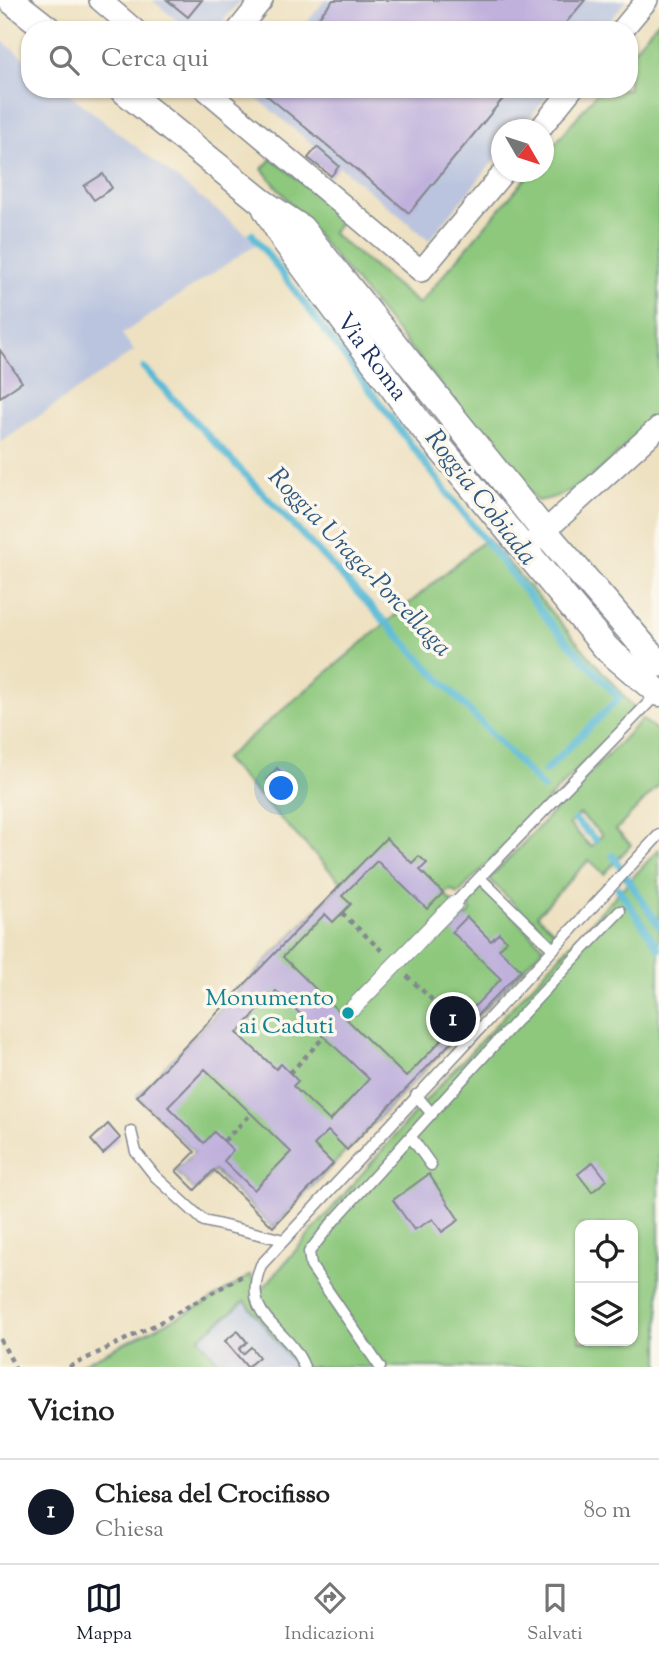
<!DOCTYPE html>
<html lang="it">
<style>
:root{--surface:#fff;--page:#f6f6f6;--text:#222;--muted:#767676;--line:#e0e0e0;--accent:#111827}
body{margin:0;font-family:"Sorts Mill Goudy",serif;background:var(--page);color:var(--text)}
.controls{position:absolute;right:21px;bottom:21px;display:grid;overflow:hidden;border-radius:14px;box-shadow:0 2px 5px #0004}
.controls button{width:63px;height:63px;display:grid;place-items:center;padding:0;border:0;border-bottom:2px solid var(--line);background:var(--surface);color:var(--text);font:35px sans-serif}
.compass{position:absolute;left:491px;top:119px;width:63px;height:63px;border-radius:50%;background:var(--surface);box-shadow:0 2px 5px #0004;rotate:129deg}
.you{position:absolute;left:282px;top:789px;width:24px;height:24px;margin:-18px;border:5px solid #fff;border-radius:50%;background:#1a73e8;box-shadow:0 0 0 10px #1a73e833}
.badge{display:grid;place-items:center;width:46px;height:46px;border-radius:50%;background:var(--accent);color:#fff;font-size:23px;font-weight:700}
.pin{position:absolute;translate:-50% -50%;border:4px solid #fff;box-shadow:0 2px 7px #0006}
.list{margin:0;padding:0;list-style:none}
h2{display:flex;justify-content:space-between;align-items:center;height:91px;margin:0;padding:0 28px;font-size:30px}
h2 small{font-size:23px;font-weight:400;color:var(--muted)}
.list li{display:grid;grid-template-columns:46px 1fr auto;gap:21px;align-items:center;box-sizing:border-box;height:105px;padding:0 28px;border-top:2px solid var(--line)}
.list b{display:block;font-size:26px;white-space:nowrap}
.list p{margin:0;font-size:23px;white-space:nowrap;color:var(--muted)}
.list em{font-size:23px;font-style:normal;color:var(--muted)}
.icon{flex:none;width:38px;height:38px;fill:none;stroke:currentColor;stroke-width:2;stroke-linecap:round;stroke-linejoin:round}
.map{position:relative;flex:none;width:659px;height:1367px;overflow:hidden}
.search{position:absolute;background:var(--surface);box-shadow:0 2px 5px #0004;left:21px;right:21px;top:21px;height:77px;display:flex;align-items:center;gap:18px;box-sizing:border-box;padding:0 24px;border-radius:28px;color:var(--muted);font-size:26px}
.sheet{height:196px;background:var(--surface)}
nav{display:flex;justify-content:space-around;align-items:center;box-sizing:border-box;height:98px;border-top:2px solid var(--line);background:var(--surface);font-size:19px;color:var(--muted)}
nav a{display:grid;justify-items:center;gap:4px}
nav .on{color:var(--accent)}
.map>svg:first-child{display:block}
</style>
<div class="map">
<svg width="659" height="1367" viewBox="0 0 659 1367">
<rect width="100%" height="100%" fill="#fbf7ec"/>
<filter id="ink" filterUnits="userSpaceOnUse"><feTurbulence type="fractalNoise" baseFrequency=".0143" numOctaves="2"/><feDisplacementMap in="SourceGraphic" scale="14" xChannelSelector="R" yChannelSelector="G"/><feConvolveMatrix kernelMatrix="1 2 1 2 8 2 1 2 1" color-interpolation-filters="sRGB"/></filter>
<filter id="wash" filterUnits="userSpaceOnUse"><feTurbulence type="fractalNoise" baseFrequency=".00686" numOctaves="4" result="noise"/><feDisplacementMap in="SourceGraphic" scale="28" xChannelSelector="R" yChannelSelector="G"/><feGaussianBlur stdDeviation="1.57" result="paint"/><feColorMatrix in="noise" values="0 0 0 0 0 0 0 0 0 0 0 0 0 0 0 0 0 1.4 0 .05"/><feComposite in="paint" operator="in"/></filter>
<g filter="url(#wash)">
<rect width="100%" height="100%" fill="#eee1c1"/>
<g fill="#bac4de">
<path d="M 152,0 L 240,0 L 216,30 L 189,30 Z"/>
<path d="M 325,0 L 627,0 L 602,30 L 301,30 Z"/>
<path d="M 0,39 L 30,63 L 30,89 L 63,89 L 258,243 L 122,334 L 134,351 L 0,443 Z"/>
<path d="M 252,89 L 553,89 L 520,129 L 502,130 L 501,152 L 429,240 L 249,92 Z"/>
<path d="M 245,1301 L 295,1365 L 293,1367 L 222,1367 L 199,1338 Z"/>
</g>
<g fill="#8dc87d" stroke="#547c6e" stroke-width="2" fill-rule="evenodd">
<path d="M 659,20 L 659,413 C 624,445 587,495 537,501 L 262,169 L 272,158 L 344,217 L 332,233 L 419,304 L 531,172 L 544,172 L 544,157 L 600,89 L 629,89 L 629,55 Z"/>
<path d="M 487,538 L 635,709 L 458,894 L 452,890 L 443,893 L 467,917 L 471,911 L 467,903 L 482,886 L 544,947 L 273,1227 L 214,1171 L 195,1190 L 176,1171 L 195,1152 L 137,1096 L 342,883 L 224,759 Z"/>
<path d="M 642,719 L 659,732 L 659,785 L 616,830 L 631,845 L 604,874 L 589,860 L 537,915 L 557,934 L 550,940 L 489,879 ZM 580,814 L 602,835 L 591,847 L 569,824 Z"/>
<path d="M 659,849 L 659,1367 L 293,1367 L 295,1365 L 245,1301 L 199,1338 L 222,1367 L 76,1367 L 202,1305 L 251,1275 L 254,1282 L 264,1287 L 424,1102 ZM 580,1225 L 633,1225 L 633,1341 L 580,1341 Z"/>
</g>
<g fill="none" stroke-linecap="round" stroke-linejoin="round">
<g stroke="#58b9d6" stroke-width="7">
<path d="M 252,234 L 455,503 L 552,625 L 619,698 L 545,771"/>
<path d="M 144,368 L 543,788"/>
<path d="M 575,820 L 596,840"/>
<path d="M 613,856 L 659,926"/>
<path d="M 618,888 L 659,949"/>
</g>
</g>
<g id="blocks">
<g fill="#bfb1dc" fill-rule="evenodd">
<path d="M 167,0 L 202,0 L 188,17 Z"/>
<path d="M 333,0 L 585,0 L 560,30 L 308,30 Z"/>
<path d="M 259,89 L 511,89 L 409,213 Z"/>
<path d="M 317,147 L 339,166 L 331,176 L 308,158 Z"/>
<path d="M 103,174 L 112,188 L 94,200 L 84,186 Z"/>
<path d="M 0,350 L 22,382 L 0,397 Z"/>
<path d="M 277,768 L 287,779 L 276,789 L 267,779 Z"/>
<path d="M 386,838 L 412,863 L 419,856 L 427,863 L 420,870 L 443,893 L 427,909 L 377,861 L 342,896 L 351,904 L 333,922 L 325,914 L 283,957 L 406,1077 L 448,1033 L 434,1019 L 451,1000 L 467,1014 L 501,979 L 452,932 L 467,917 L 491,941 L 499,933 L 507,941 L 499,949 L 521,970 L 347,1150 L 328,1131 L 314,1145 L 333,1164 L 273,1227 L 214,1170 L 195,1190 L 176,1171 L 195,1152 L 137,1096 ZM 276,991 L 369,1079 L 330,1121 L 293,1086 L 298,1081 L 281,1064 L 276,1069 L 237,1033 ZM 205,1069 L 291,1152 L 254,1190 L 224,1161 L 233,1150 L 214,1132 L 204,1143 L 168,1107 Z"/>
<path d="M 108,1124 L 120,1138 L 103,1154 L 91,1140 Z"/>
<path d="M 593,1162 L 607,1180 L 592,1192 L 578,1174 Z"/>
<path d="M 429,1174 L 459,1220 L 442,1232 L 433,1219 L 414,1230 L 393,1200 Z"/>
<path d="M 238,1331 L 247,1342 L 239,1349 L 243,1354 L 251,1347 L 259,1357 L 247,1367 L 225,1341 Z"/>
</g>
</g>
</g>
<g filter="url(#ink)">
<use href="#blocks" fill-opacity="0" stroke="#848890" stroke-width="2"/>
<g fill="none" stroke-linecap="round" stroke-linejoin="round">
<g stroke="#848890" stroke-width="13">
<g id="service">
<path d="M 480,878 L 552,948"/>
<path d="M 454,904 L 658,693"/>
<path d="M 416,1095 L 432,1114"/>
<path d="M 131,1131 L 136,1152 L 155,1176 L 204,1221 L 284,1240"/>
<path d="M 411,1137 L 431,1165"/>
<path d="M 304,1367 C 288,1325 239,1319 261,1265 L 659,835"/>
<path d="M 380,1367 L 311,1266 L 309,1252 L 331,1224 C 427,1119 521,1013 620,911"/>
</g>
</g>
<g stroke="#848890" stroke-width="18">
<path id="pedestrian" d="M 354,1007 L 454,904"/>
</g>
<g stroke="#848890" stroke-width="24">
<g id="minor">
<path d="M 100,0 L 135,30"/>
<path d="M 238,30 L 262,0"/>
<path d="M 622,30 L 647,0"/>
<path d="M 205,89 L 421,271 L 504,172"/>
<path d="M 539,130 L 572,89"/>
<path d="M 534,541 L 659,427"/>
</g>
</g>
<g stroke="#848890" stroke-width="29">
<g id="tertiary">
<path d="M 11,0 L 49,30"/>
<path d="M 122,89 L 262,202 L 301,228 L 544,531 L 659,664"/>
<path id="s1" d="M 266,209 L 285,241 L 417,420 L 607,649 L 659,693"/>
</g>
</g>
<g stroke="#848890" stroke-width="4.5" stroke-dasharray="5 5" stroke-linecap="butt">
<path d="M 90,89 L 100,98"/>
<path d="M 342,913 L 384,953"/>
<path d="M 407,976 L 442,1009"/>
<path d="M 327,1000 L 337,997"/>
<path d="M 290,1073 L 324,1037"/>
<path d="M 224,1141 L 251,1114"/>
<path d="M 0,1339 L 15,1367"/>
<path d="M 69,1367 L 157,1324 L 242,1276"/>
</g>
<use href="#service" stroke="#fff" stroke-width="10"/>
<use href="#pedestrian" stroke="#fff" stroke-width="16"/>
<use href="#minor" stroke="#fff" stroke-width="21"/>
<use href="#tertiary" stroke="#fff" stroke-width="26"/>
</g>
</g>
<circle fill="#0f9aa8" stroke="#fbf7ec" stroke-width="2.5" cx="348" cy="1013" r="7"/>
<g text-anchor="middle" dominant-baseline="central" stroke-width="7" stroke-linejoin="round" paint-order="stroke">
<g font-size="24" fill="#1b2f5e" stroke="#fbf7ec">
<text stroke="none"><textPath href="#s1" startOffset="182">Via Roma</textPath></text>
</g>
<g font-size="24" fill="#0d838f" stroke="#fbf7ec" text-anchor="end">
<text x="334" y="999">Monumento<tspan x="334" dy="28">ai Caduti</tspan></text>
</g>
<g font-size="26" font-style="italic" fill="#2d5882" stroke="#fbf7ec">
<text transform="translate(480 498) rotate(52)">Roggia Cobiada</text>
<text transform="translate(359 563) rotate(46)">Roggia Uraga-Porcellaga</text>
</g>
</g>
</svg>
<div class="controls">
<button><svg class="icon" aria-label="locate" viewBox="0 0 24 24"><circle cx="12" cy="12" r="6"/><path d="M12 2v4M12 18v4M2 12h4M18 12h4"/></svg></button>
<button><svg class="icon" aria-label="layers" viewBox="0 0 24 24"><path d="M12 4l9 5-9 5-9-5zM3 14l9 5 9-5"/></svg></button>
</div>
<svg class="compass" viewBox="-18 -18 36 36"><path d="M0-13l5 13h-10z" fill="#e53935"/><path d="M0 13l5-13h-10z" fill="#767676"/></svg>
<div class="you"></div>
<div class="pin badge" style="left:453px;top:1019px">1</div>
<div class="search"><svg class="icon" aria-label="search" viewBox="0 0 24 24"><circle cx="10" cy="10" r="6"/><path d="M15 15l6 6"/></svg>Cerca qui</div>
</div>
<section class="sheet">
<h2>Vicino<small></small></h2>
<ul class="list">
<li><span class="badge">1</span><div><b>Chiesa del Crocifisso</b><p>Chiesa</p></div><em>80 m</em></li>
</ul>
</section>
<nav>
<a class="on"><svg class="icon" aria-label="map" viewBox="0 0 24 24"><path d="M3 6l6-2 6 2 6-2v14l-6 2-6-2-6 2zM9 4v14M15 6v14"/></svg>Mappa</a>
<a><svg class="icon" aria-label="directions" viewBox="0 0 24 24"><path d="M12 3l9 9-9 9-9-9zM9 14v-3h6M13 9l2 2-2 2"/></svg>Indicazioni</a>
<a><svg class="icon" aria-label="saved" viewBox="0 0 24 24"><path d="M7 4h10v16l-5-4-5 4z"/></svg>Salvati</a>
</nav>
